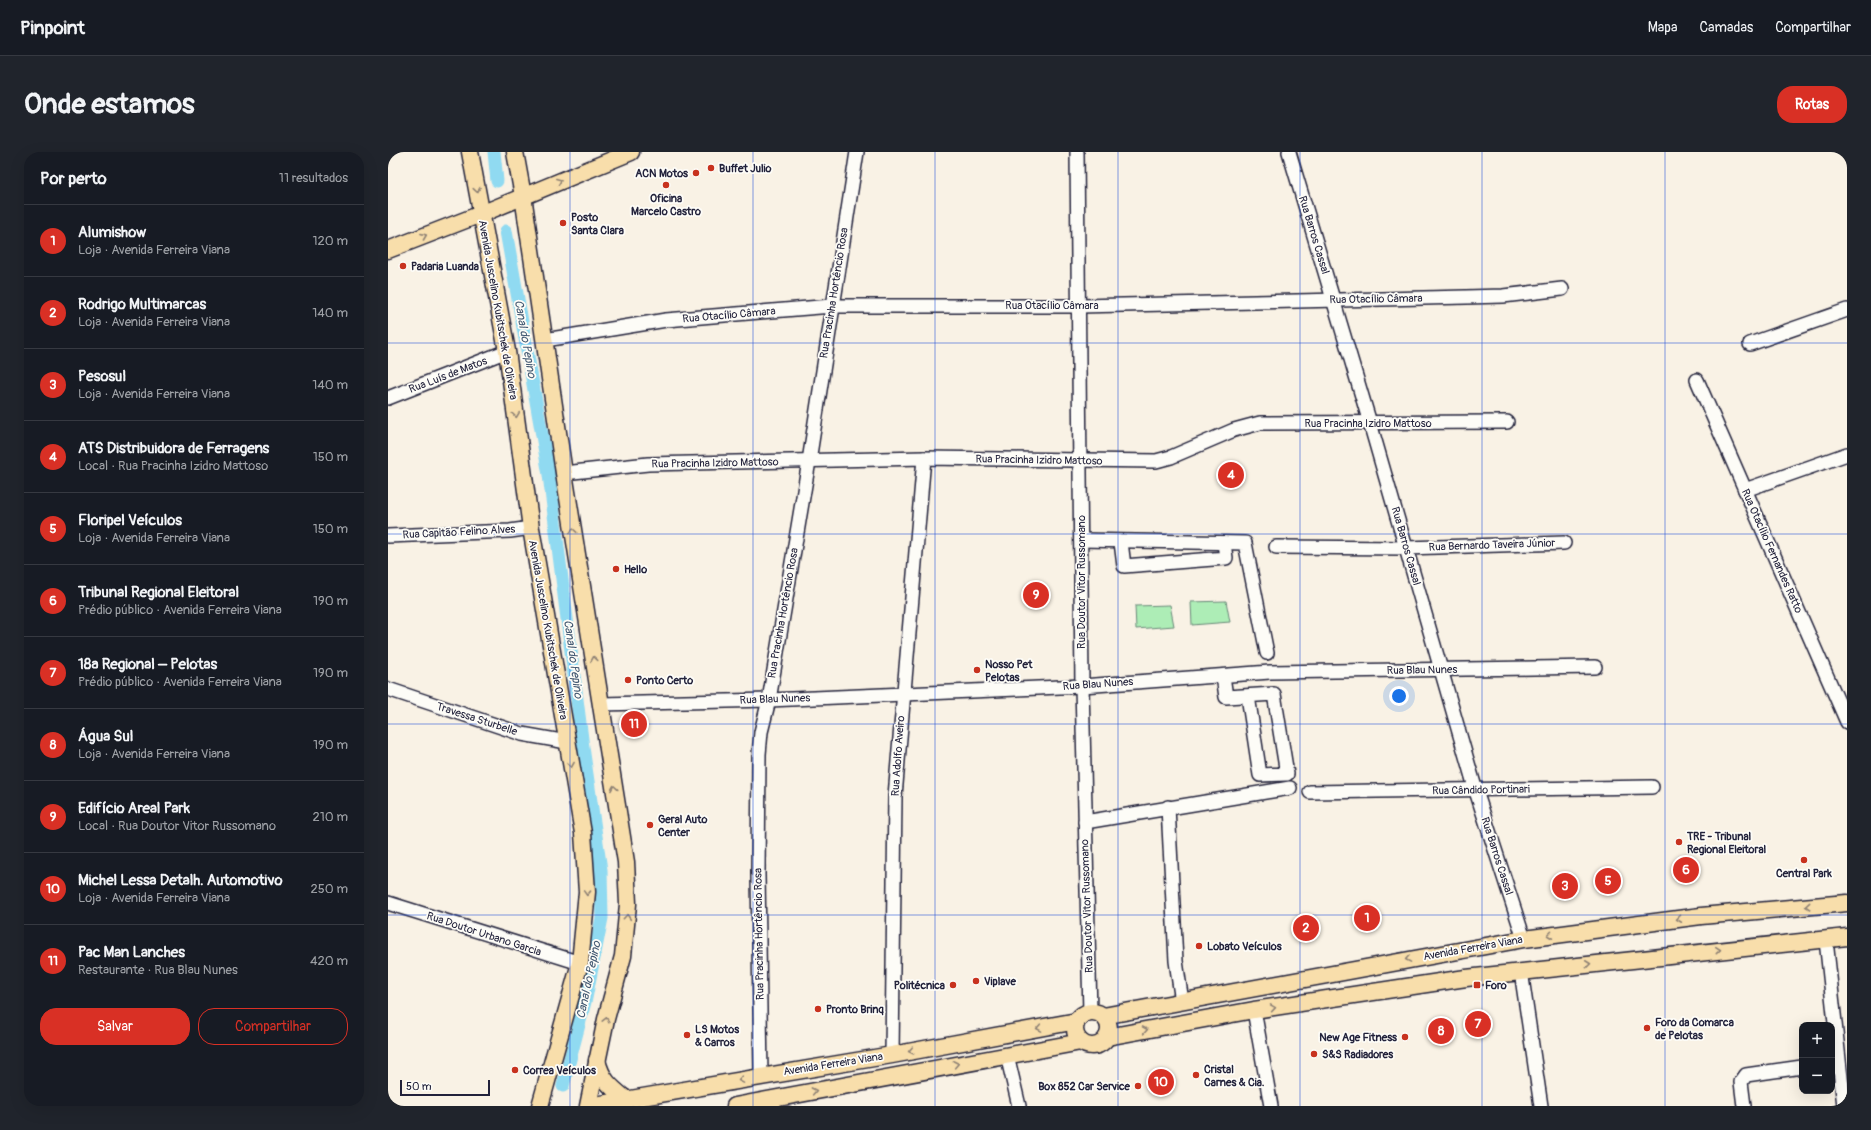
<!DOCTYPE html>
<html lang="pt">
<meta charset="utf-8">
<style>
:root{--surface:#171b24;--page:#20242c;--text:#f1f3f6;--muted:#9ea1a6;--line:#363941;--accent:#d93025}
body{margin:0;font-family:Pangolin,sans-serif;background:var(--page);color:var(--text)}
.controls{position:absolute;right:12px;bottom:12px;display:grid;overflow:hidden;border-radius:8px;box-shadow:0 4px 16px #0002}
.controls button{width:36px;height:36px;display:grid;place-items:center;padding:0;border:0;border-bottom:1px solid var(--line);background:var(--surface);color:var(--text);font:20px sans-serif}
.scale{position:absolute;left:12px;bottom:10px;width:90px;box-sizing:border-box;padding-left:4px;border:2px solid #22223b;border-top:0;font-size:11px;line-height:14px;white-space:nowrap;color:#22223b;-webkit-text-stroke:3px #fdfcf7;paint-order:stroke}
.you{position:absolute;left:1011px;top:544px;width:14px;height:14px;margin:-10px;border:3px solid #fff;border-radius:50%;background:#1a73e8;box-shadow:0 0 0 6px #1a73e833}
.badge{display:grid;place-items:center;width:26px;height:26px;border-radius:50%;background:var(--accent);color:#fff;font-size:13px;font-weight:700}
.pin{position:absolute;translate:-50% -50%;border:2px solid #fff;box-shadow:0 1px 4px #0006}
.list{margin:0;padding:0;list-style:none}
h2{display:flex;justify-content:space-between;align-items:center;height:52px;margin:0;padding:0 16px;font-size:17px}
h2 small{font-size:13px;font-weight:400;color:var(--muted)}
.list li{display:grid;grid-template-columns:26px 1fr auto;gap:12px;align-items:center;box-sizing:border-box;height:72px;padding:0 16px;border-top:1px solid var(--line)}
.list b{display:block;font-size:15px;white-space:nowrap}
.list p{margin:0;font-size:13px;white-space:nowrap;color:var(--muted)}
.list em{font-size:13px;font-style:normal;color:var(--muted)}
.actions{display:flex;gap:8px;padding:12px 16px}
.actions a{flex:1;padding:9px 0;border:1px solid var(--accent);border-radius:16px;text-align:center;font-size:14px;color:var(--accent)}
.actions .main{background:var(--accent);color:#fff}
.map{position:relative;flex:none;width:1459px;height:954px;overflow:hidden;border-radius:16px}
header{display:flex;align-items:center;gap:24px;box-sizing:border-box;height:56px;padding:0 20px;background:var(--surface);border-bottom:1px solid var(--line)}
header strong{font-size:19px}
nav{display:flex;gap:22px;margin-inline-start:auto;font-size:14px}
.intro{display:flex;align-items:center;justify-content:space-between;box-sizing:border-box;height:96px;padding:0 24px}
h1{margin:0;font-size:28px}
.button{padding:10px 18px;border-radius:16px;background:var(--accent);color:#fff;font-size:14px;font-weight:700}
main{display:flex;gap:24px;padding:0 24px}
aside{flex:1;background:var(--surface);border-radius:16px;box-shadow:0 4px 16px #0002}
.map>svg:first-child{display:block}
</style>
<header>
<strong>Pinpoint</strong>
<nav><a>Mapa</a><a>Camadas</a><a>Compartilhar</a></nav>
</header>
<div class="intro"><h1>Onde estamos</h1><a class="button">Rotas</a></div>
<main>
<aside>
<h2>Por perto<small>11 resultados</small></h2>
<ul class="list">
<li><span class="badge">1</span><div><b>Alumishow</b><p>Loja · Avenida Ferreira Viana</p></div><em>120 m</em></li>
<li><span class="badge">2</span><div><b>Rodrigo Multimarcas</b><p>Loja · Avenida Ferreira Viana</p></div><em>140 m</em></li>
<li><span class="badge">3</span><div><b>Pesosul</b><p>Loja · Avenida Ferreira Viana</p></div><em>140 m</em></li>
<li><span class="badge">4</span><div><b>ATS Distribuidora de Ferragens</b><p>Local · Rua Pracinha Izidro Mattoso</p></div><em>150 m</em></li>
<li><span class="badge">5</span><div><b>Floripel Veículos</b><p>Loja · Avenida Ferreira Viana</p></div><em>150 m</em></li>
<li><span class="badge">6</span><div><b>Tribunal Regional Eleitoral</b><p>Prédio público · Avenida Ferreira Viana</p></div><em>190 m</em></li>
<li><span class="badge">7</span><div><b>18ª Regional – Pelotas</b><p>Prédio público · Avenida Ferreira Viana</p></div><em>190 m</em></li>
<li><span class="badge">8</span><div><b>Água Sul</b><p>Loja · Avenida Ferreira Viana</p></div><em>190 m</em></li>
<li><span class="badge">9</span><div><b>Edifício Areal Park</b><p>Local · Rua Doutor Vitor Russomano</p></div><em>210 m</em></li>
<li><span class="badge">10</span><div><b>Michel Lessa Detalh. Automotivo</b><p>Loja · Avenida Ferreira Viana</p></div><em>250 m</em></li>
<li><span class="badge">11</span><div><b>Pac Man Lanches</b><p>Restaurante · Rua Blau Nunes</p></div><em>420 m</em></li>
</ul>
<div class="actions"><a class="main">Salvar</a><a>Compartilhar</a></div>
</aside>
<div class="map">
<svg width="1459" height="954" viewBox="0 0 1459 954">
<rect width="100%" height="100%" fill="#f9f2e5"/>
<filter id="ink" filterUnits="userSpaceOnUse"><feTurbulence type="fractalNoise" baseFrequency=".025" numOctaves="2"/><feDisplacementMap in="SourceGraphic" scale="8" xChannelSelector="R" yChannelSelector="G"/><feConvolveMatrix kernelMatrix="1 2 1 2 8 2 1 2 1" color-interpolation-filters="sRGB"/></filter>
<g filter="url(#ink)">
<g fill="#adedb6" stroke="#688878">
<path d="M 838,449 L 842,470 L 804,473 L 803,450 Z"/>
<path d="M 782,453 L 786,474 L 748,477 L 747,454 Z"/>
</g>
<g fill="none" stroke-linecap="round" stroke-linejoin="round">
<g stroke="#90daf1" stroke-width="13">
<path d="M 106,0 L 109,29"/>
<path d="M 118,79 L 161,323 L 195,595 L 213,718 L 214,766 L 198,846 L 175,934"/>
</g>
<g stroke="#22223b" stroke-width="16">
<g id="minor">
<path d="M 689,0 L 694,534 L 702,860"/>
<path d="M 901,0 L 982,271 L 1088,639 L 1136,787"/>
<path d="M 157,188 L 278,168 L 444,154 L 692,154 L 1078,145 L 1115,144 L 1174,137"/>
<path d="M 1362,192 L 1459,158"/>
<path d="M 1309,228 L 1459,570"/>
<path d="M 0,246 L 119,199"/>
<path d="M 176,321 L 260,312 L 536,306 L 768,309 L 783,305 L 846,278 L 872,271 L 1119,270"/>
<path d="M 1357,338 L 1459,302"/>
<path d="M 0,384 L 122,379 L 143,376"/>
<path d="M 693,388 L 857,391 L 879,501"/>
<path d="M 733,390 L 736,414 L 838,406 L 836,391"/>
<path d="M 888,395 L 1018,396 L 1176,391"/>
<path d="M 835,524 L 838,545 L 886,542 L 899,622 L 872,623 L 860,544"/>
<path d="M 0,537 L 134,582 L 179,590"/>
<path d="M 213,552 L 381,548 L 694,534 L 882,520 L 1207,515"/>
<path d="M 922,640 L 1264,635"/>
<path d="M 780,655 L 788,809 L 794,850"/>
<path d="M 697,670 L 902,636"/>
<path d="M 0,751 L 192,811"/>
<path d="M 1438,788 L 1456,954"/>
<path d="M 1133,819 L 1153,954"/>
<path d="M 866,858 L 883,954"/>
<path d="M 504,903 L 507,644 L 536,306"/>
<path d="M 619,903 L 631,954"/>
<path d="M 373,925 L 370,722 L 371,602 L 373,580 L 381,548 L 421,309 L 469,0"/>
<path d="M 1356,954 L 1353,930 L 1358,923 L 1414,915"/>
</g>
</g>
<g stroke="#22223b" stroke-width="19">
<g id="major">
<path d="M 82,0 L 119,199 L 143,376 L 195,681 L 199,740 L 192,811 L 152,954"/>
<path d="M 127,0 L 135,44 L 176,321 L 238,710 L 240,752 L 235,804 L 218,867 L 200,954"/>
<path d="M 0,98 L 93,62 L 243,0"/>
<circle cx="704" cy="877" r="17"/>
<path d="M 715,864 L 1136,787 L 1313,764 L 1459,751"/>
<path d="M 719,885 L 866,858 L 1078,826 L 1459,785"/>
<path d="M 209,908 C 214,929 223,935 239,948"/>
<path d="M 201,954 L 504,903 L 689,869"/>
<path d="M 347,954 L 693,890"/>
</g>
</g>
<use href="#minor" stroke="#fdfcf7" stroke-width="13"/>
<use href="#major" stroke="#f8deab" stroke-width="16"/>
</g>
<defs><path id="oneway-chevron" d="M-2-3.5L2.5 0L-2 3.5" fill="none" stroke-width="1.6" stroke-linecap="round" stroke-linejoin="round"/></defs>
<g stroke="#8d8073">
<use href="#oneway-chevron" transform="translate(171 29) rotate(-22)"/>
<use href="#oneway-chevron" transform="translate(89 38) rotate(81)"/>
<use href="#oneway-chevron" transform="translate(36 84) rotate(-21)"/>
<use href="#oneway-chevron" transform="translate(128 263) rotate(82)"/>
<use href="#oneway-chevron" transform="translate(185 379) rotate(-99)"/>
<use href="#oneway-chevron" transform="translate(206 507) rotate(-99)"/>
<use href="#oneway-chevron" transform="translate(183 613) rotate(81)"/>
<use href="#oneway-chevron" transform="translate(226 636) rotate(-99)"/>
<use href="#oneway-chevron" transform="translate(199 741) rotate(92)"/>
<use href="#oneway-chevron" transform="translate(1420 754) rotate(175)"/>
<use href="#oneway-chevron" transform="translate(239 765) rotate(-85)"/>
<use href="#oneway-chevron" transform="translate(1291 767) rotate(173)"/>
<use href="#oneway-chevron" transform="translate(1162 783) rotate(173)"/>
<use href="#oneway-chevron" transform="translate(1330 798) rotate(-5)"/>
<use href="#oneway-chevron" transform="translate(1020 807) rotate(170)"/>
<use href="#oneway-chevron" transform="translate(1200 812) rotate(-6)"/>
<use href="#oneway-chevron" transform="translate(885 856) rotate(-9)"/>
<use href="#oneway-chevron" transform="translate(218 868) rotate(-76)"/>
<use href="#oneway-chevron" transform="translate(651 876) rotate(170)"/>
<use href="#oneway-chevron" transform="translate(757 878) rotate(-10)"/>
<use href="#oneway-chevron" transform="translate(523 899) rotate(168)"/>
<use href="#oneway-chevron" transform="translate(568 912) rotate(-11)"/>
<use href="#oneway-chevron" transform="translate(353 928) rotate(170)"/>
<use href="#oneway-chevron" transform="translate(426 939) rotate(-11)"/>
</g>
</g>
<path fill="none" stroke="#1d4ed8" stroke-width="1" stroke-opacity="0.55" d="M 182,0 L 182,954M 365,0 L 365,954M 547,0 L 547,954M 730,0 L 730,954M 912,0 L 912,954M 1094,0 L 1094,954M 1277,0 L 1277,954M 0,191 L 1459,191M 0,382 L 1459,382M 0,572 L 1459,572M 0,763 L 1459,763"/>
<g fill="#c8321e" stroke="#fdfcf7" stroke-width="1.5">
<circle cx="323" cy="16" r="4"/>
<circle cx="308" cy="21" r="4"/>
<circle cx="278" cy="33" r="4"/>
<circle cx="175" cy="71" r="4"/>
<circle cx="15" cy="114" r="4"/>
<circle cx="228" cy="417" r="4"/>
<circle cx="589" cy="518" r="4"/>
<circle cx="240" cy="528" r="4"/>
<circle cx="262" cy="673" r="4"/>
<circle cx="1291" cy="690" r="4"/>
<circle cx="1416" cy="708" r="4"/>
<circle cx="811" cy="794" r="4"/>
<circle cx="588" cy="829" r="4"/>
<circle cx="565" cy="833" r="4"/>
<rect x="1085" y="829" width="8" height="8" rx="2"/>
<circle cx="430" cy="857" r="4"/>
<circle cx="1259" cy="876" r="4"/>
<circle cx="299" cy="883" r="4"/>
<circle cx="1017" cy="885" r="4"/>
<circle cx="926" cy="902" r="4"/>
<circle cx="127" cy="918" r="4"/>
<circle cx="808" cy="923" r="4"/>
<circle cx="750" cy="934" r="4"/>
</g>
<g text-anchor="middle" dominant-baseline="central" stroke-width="3.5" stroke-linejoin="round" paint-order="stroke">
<g font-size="11" font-weight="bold" fill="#22223b" stroke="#fdfcf7" text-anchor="start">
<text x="331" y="16">Buffet Julio</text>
<text x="300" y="21" text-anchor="end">ACN Motos</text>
<text x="278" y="46" text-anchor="middle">Oficina<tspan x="278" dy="13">Marcelo Castro</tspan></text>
<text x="183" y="65">Posto<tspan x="183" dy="13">Santa Clara</tspan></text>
<text x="23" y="114">Padaria Luanda</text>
<text x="236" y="417">Hello</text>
<text x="597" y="512">Nosso Pet<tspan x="597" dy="13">Pelotas</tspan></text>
<text x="248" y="528">Ponto Certo</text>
<text x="270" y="667">Geral Auto<tspan x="270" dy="13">Center</tspan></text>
<text x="1299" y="684">TRE - Tribunal<tspan x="1299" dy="13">Regional Eleitoral</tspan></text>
<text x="1416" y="721" text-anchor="middle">Central Park</text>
<text x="819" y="794">Lobato Veículos</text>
<text x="596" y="829">Viplave</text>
<text x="557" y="833" text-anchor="end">Politécnica</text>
<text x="1097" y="833">Foro</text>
<text x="438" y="857">Pronto Brinq</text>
<text x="1267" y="870">Foro da Comarca<tspan x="1267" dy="13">de Pelotas</tspan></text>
<text x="307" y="877">LS Motos<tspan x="307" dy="13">&amp; Carros</tspan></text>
<text x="1009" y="885" text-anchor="end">New Age Fitness</text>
<text x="934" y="902">S&amp;S Radiadores</text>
<text x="816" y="917">Cristal<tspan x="816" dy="13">Carnes &amp; Cia.</tspan></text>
<text x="135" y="918">Correa Veículos</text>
<text x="742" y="934" text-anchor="end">Box 852 Car Service</text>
</g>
<g font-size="11" fill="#22223b" stroke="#fdfcf7">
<text transform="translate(926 83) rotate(73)">Rua Barros Cassal</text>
<text transform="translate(446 141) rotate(-81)">Rua Pracinha Hortêncio Rosa</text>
<text transform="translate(988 147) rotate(-1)">Rua Otacílio Câmara</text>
<text x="664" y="153">Rua Otacílio Câmara</text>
<text transform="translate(110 158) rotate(80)">Avenida Juscelino Kubitschek de Oliveira</text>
<text transform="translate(341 163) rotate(-5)">Rua Otacílio Câmara</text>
<text transform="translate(60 223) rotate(-21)">Rua Luís de Matos</text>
<text x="980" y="271">Rua Pracinha Izidro Mattoso</text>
<text transform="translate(651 308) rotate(1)">Rua Pracinha Izidro Mattoso</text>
<text transform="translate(327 311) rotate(-1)">Rua Pracinha Izidro Mattoso</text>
<text transform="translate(71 380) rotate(-3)">Rua Capitão Felino Alves</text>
<text transform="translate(1104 393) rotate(-2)">Rua Bernardo Taveira Júnior</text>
<text transform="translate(1018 394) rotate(74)">Rua Barros Cassal</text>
<text transform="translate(1384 399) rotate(66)">Rua Otacílio Fernandes Ratto</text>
<text transform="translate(693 430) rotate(-90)">Rua Doutor Vitor Russomano</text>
<text transform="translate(395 461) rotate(-80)">Rua Pracinha Hortêncio Rosa</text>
<text transform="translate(160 478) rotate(80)">Avenida Juscelino Kubitschek de Oliveira</text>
<text transform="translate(1034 518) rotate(-1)">Rua Blau Nunes</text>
<text transform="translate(710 532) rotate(-4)">Rua Blau Nunes</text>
<text transform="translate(387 547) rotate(-2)">Rua Blau Nunes</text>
<text transform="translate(89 567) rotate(18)">Travessa Sturbelle</text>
<text transform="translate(510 604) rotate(-86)">Rua Adolfo Aveiro</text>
<text transform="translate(1093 638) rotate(-1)">Rua Cândido Portinari</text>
<text transform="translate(1109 704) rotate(72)">Rua Barros Cassal</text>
<text transform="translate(699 754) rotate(-92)">Rua Doutor Vitor Russomano</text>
<text transform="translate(96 782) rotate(18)">Rua Doutor Urbano Garcia</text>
<text transform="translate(371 782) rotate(-91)">Rua Pracinha Hortêncio Rosa</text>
<text transform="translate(1085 796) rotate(-10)">Avenida Ferreira Viana</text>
<text transform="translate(445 912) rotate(-9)">Avenida Ferreira Viana</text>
</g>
<g font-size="12" font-style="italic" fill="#435972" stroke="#fdfcf7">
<text transform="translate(137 187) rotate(80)">Canal do Pepino</text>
<text transform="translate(185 507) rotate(82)">Canal do Pepino</text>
<text transform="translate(201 828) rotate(-78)">Canal do Pepino</text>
</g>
</g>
</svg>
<div class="controls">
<button>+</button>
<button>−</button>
</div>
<div class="scale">50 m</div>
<div class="you"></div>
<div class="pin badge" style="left:979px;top:766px">1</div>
<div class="pin badge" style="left:918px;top:776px">2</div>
<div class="pin badge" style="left:1177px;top:734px">3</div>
<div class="pin badge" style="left:843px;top:323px">4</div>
<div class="pin badge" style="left:1220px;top:729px">5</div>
<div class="pin badge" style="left:1298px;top:718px">6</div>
<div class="pin badge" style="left:1090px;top:872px">7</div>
<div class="pin badge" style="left:1053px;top:879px">8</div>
<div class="pin badge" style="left:648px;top:443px">9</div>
<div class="pin badge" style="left:773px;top:930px">10</div>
<div class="pin badge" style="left:246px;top:572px">11</div>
</div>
</main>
